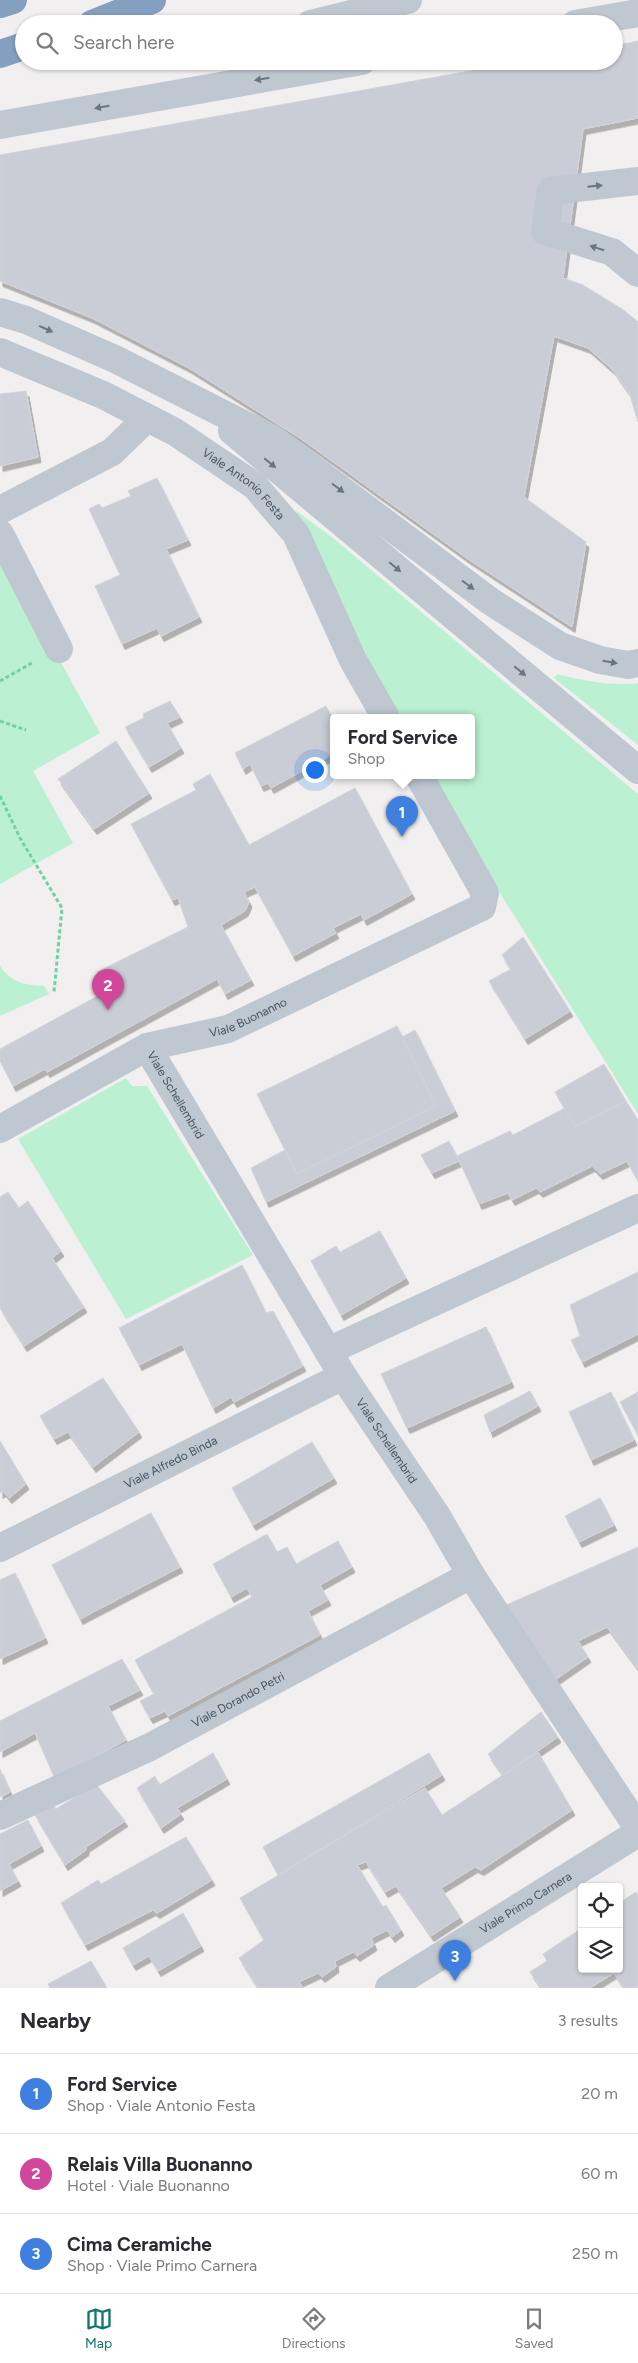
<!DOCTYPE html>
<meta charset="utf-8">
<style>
:root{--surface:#fff;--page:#f2f2f3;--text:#2b2b33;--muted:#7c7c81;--line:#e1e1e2;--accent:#0f766e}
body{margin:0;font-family:Figtree,sans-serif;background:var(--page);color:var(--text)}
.controls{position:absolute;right:15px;bottom:15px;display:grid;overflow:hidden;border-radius:5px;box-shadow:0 1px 4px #0004}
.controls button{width:45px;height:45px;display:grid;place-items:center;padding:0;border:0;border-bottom:1px solid var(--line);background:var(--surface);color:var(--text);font:25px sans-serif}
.you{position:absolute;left:314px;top:769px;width:18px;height:18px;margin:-12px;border:4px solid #fff;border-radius:50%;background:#1a73e8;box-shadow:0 0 0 8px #1a73e833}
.badge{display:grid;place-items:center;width:32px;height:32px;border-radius:50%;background:var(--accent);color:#fff;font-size:16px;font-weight:700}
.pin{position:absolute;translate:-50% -41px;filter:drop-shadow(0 1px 2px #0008)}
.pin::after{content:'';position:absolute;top:26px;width:18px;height:15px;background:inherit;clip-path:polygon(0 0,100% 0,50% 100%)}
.popup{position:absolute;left:330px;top:714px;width:145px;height:65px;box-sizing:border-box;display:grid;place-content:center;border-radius:5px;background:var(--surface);filter:drop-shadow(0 1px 4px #0005);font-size:16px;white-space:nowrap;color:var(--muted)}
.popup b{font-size:19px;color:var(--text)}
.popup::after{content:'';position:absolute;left:50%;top:100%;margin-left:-10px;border:10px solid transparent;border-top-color:var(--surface)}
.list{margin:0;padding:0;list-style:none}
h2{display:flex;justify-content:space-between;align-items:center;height:65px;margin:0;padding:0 20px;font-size:21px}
h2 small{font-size:16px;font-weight:400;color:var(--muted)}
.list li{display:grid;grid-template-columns:32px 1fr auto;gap:15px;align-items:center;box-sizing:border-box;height:80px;padding:0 20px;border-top:1px solid var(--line)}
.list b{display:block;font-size:19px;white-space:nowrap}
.list p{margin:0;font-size:16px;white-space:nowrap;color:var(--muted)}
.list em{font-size:16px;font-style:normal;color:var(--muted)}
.icon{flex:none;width:28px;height:28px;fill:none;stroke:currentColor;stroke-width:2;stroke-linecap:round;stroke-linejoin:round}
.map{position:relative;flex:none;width:638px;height:1988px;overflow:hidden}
.search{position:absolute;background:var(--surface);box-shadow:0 1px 4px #0004;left:15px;right:15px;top:15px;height:55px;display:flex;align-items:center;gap:12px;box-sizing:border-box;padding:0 18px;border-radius:28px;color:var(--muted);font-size:19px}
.sheet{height:305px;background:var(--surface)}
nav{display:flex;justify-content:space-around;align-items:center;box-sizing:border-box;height:70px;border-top:1px solid var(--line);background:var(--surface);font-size:14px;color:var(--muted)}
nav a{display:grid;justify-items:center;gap:2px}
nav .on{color:var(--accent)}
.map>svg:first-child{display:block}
</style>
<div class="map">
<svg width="638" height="1988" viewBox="0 0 638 1988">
<defs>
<filter id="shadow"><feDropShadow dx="3" dy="5.5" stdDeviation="0" flood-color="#0004"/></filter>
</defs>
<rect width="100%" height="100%" fill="#f1efef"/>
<g fill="#bbf1d2">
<path d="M 295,510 L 333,538 L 638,794 L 638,1114 L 427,776 L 471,776 L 471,718 L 397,718 C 362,649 332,578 295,510 Z"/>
<path d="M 0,553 L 100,733 L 33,771 L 73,843 L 0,884 Z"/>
<path d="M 557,674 C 584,681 610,686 638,683 L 638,745 L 554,678 Z"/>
<path d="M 0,966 C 12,983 24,985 44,986 L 49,994 L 0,1016 Z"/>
<path d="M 126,1078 L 132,1086 L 147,1086 L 253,1255 L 126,1319 L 18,1139 Z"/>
</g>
<g fill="#cacdd5" stroke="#d2d4db" filter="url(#shadow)">
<path d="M 638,41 L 638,118 L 583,129 L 563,278 L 583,285 L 625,311 L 638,322 L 638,422 L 630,395 L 613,370 L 588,348 L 554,336 L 524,497 L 586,542 L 572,627 L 468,559 L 300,438 L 189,368 L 92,318 L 0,281 L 0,155 L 526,61 L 614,61 L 614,46 Z"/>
<path d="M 26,391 L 38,457 L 0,466 L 0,394 Z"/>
<path d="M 157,478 L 188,540 L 166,549 L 199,617 L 161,636 L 157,628 L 122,644 L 95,586 L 120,575 L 89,509 L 99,504 L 102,508 L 131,496 L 128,491 Z"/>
<path d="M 170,701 L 180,717 L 167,723 L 181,748 L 149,767 L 125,727 L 144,718 L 143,714 Z"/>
<path d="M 326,706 L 333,720 L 333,754 L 271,788 L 268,783 L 261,786 L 250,764 L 243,769 L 235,753 Z"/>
<path d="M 116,741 L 149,793 L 94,829 L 58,779 Z"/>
<path d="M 210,774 L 249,845 L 355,788 L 412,894 L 364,920 L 361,914 L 333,928 L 336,933 L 293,956 L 255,887 L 244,892 L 249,902 L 245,911 L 221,925 L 251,980 L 225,994 L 217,979 L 47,1072 L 45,1069 L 13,1086 L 0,1061 L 0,1049 L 107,991 L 97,972 L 188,927 L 178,898 L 172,900 L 131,824 L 196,790 L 193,784 Z"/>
<path d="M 523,937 L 570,1011 L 525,1039 L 489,981 L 511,969 L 502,955 Z"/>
<path d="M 397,1026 L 436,1106 L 297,1174 L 257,1094 Z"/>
<path d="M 415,1030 L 455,1111 L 266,1202 L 251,1168 L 285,1150 L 297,1174 L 436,1106 L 402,1037 Z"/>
<path d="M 604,1064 L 626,1101 L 575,1126 L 555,1092 Z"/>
<path d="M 626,1101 L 638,1120 L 638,1181 L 627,1161 L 600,1174 L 592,1166 L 540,1192 L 536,1188 L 512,1200 L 508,1193 L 479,1204 L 457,1156 L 510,1131 L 513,1135 L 565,1108 L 575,1126 Z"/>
<path d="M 449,1141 L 459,1161 L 432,1173 L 421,1155 Z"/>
<path d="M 8,1192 L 19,1208 L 28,1201 L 61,1251 L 52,1258 L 84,1307 L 24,1346 L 0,1308 L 0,1197 Z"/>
<path d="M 380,1231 L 406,1278 L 341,1315 L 311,1261 L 336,1246 L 340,1252 Z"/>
<path d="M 242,1265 L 266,1313 L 273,1311 L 303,1366 L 234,1402 L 231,1397 L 213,1408 L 182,1344 L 139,1365 L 119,1328 Z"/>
<path d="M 638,1272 L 638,1334 L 582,1362 L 571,1340 L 580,1336 L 570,1305 Z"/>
<path d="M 486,1327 L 511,1382 L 407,1428 L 381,1374 Z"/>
<path d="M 103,1378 L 139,1432 L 93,1467 L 68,1432 L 54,1439 L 40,1416 Z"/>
<path d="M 530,1391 L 538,1406 L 490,1432 L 484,1415 Z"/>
<path d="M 611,1392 L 634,1440 L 591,1460 L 569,1412 Z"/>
<path d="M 638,1392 L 638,1435 L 620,1402 Z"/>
<path d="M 0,1441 L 26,1484 L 9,1498 L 3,1491 L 0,1493 Z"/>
<path d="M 312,1442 L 334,1478 L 253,1525 L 232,1488 Z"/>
<path d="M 600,1498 L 614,1525 L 579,1542 L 565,1516 Z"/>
<path d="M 151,1513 L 180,1567 L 80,1619 L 52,1565 Z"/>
<path d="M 267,1534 L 277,1552 L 287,1547 L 296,1564 L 338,1541 L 352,1567 L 320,1585 L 328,1600 L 308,1611 L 320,1635 L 168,1716 L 165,1711 L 150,1718 L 140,1701 L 154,1694 L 135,1660 L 252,1597 L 247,1588 L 231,1597 L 213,1564 Z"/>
<path d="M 638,1547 L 638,1669 L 607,1627 L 578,1641 L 588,1657 L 552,1682 L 504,1606 Z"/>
<path d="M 15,1573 L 45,1638 L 0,1659 L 0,1580 Z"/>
<path d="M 122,1659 L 140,1690 L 108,1706 L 126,1740 L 55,1779 L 35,1733 L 0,1752 L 0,1721 Z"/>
<path d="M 541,1712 L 558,1737 L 503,1775 L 488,1754 Z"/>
<path d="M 538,1752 L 572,1810 L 481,1870 L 475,1867 L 441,1888 L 460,1917 L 431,1936 L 396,1886 L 385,1892 L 366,1862 L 357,1865 L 383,1907 L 386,1905 L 401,1930 L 392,1937 L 387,1930 L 371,1938 L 374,1945 L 357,1956 L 353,1952 L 335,1961 L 336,1967 L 322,1977 L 318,1973 L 299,1982 L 303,1988 L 258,1988 L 239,1958 L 264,1940 L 240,1898 L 425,1788 L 442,1815 Z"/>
<path d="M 213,1753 L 227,1779 L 177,1808 L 181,1814 L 161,1828 L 137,1788 L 155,1776 L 159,1785 Z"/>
<path d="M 429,1753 L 442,1775 L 278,1875 L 263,1847 Z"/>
<path d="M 0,1769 L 10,1792 L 0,1797 Z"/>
<path d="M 96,1784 L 125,1821 L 86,1847 L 86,1850 L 65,1865 L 35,1815 L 52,1802 L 56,1809 Z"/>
<path d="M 28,1820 L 41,1846 L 9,1864 L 18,1881 L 0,1891 L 0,1834 Z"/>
<path d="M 186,1837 L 212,1880 L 157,1913 L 153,1910 L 85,1945 L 61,1903 L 98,1880 L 101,1884 Z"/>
<path d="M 636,1892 L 638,1895 L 638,1988 L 624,1988 L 614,1973 L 590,1988 L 541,1988 L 530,1972 L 547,1961 L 543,1954 L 582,1928 L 582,1969 L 619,1969 L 619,1903 Z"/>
<path d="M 183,1913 L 201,1946 L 158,1971 L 149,1956 L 133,1965 L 123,1948 Z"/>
<path d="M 91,1961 L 107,1988 L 50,1988 L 48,1984 Z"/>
</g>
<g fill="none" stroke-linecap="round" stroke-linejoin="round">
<g stroke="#72d0a6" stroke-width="3" stroke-dasharray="4 2.5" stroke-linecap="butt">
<path d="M 0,681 L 32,663"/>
<path d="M 0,721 L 26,730"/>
<path d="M 0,796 L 20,838 L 62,908 L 54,992"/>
</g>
<g stroke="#bfc8d1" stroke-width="28">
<path d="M 310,24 L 408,0"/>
<path d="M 575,24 L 638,13"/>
<path d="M 0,125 L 362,61"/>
<path d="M 638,181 L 551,191 L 545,231 L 612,252 L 638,273"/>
<path d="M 0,312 L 26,320 L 115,359 L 273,439 L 490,601 L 560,646 L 600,660 L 628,665 L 638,663"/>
<path id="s1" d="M 0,352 L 103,395 L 175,432 L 255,486 L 296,534 L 353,660 L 386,718"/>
<path d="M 232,431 L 638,770"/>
<path d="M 0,510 L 112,452 L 147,418"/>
<path d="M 0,534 L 59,649"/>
<path id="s2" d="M 147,1047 L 343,1376 L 437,1516 L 471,1575 L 638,1828"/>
<path id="s3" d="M 0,1129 L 147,1047 L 228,1029 L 482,907 L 485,893 L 419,776"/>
<path d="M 328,1351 L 638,1208"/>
<path id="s4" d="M 0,1548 L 343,1376"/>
<path id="s5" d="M 0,1816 L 150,1747 L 471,1575"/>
<path id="s6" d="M 389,1988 L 638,1833"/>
</g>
<g stroke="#849fc0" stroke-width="28">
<path d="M 0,4 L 13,0"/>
<path d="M 92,24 L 152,0"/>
<path d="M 0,54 L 24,46"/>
</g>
</g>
<defs><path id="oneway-solid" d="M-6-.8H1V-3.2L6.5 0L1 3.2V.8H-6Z" transform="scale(1.25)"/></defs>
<g fill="#6a7580">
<use href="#oneway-solid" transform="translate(262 79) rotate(170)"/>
<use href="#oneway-solid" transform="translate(102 107) rotate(170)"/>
<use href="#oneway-solid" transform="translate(595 186) rotate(-6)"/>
<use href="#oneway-solid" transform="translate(597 248) rotate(-163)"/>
<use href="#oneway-solid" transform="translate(46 329) rotate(24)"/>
<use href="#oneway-solid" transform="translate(270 463) rotate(40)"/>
<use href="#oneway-solid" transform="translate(338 488) rotate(37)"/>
<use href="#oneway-solid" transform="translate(395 567) rotate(40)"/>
<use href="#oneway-solid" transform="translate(468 585) rotate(37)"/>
<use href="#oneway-solid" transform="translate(610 662) rotate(10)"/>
<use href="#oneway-solid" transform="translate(520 671) rotate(40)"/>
</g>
<g text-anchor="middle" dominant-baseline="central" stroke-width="4.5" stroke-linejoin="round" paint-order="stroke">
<g font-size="12" fill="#46515d" stroke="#fff">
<text stroke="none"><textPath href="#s1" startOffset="279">Viale Antonio Festa</textPath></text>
<text stroke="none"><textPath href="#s3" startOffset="274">Viale Buonanno</textPath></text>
<text stroke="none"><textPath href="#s2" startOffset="56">Viale Schellembrid</textPath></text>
<text stroke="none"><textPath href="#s2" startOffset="461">Viale Schellembrid</textPath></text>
<text stroke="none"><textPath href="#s4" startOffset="191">Viale Alfredo Binda</textPath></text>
<text stroke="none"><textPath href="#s5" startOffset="265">Viale Dorando Petri</textPath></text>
<text stroke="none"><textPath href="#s6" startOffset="161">Viale Primo Carnera</textPath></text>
</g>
</g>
</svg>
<div class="controls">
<button><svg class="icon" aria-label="locate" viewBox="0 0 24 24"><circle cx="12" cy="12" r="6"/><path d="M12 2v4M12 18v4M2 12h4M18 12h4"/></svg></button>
<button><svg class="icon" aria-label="layers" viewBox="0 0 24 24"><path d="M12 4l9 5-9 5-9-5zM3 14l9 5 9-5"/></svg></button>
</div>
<div class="you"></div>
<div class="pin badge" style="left:402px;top:837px;background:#3f7fe0">1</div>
<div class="popup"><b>Ford Service</b>Shop</div>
<div class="pin badge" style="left:108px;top:1010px;background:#d1479c">2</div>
<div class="pin badge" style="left:455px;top:1981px;background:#3f7fe0">3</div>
<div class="search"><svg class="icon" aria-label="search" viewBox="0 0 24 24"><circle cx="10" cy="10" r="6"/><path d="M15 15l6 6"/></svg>Search here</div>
</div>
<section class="sheet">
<h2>Nearby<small>3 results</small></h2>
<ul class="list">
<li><span class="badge" style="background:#3f7fe0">1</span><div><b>Ford Service</b><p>Shop · Viale Antonio Festa</p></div><em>20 m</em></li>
<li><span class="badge" style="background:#d1479c">2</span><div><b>Relais Villa Buonanno</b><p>Hotel · Viale Buonanno</p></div><em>60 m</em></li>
<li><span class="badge" style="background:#3f7fe0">3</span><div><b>Cima Ceramiche</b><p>Shop · Viale Primo Carnera</p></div><em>250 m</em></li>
</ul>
</section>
<nav>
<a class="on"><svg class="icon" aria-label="map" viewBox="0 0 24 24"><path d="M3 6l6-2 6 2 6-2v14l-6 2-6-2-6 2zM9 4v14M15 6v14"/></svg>Map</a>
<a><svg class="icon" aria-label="directions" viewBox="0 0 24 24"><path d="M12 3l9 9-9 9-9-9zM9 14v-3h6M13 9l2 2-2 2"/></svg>Directions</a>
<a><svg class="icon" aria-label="saved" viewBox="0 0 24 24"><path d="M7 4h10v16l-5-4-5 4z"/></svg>Saved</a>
</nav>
